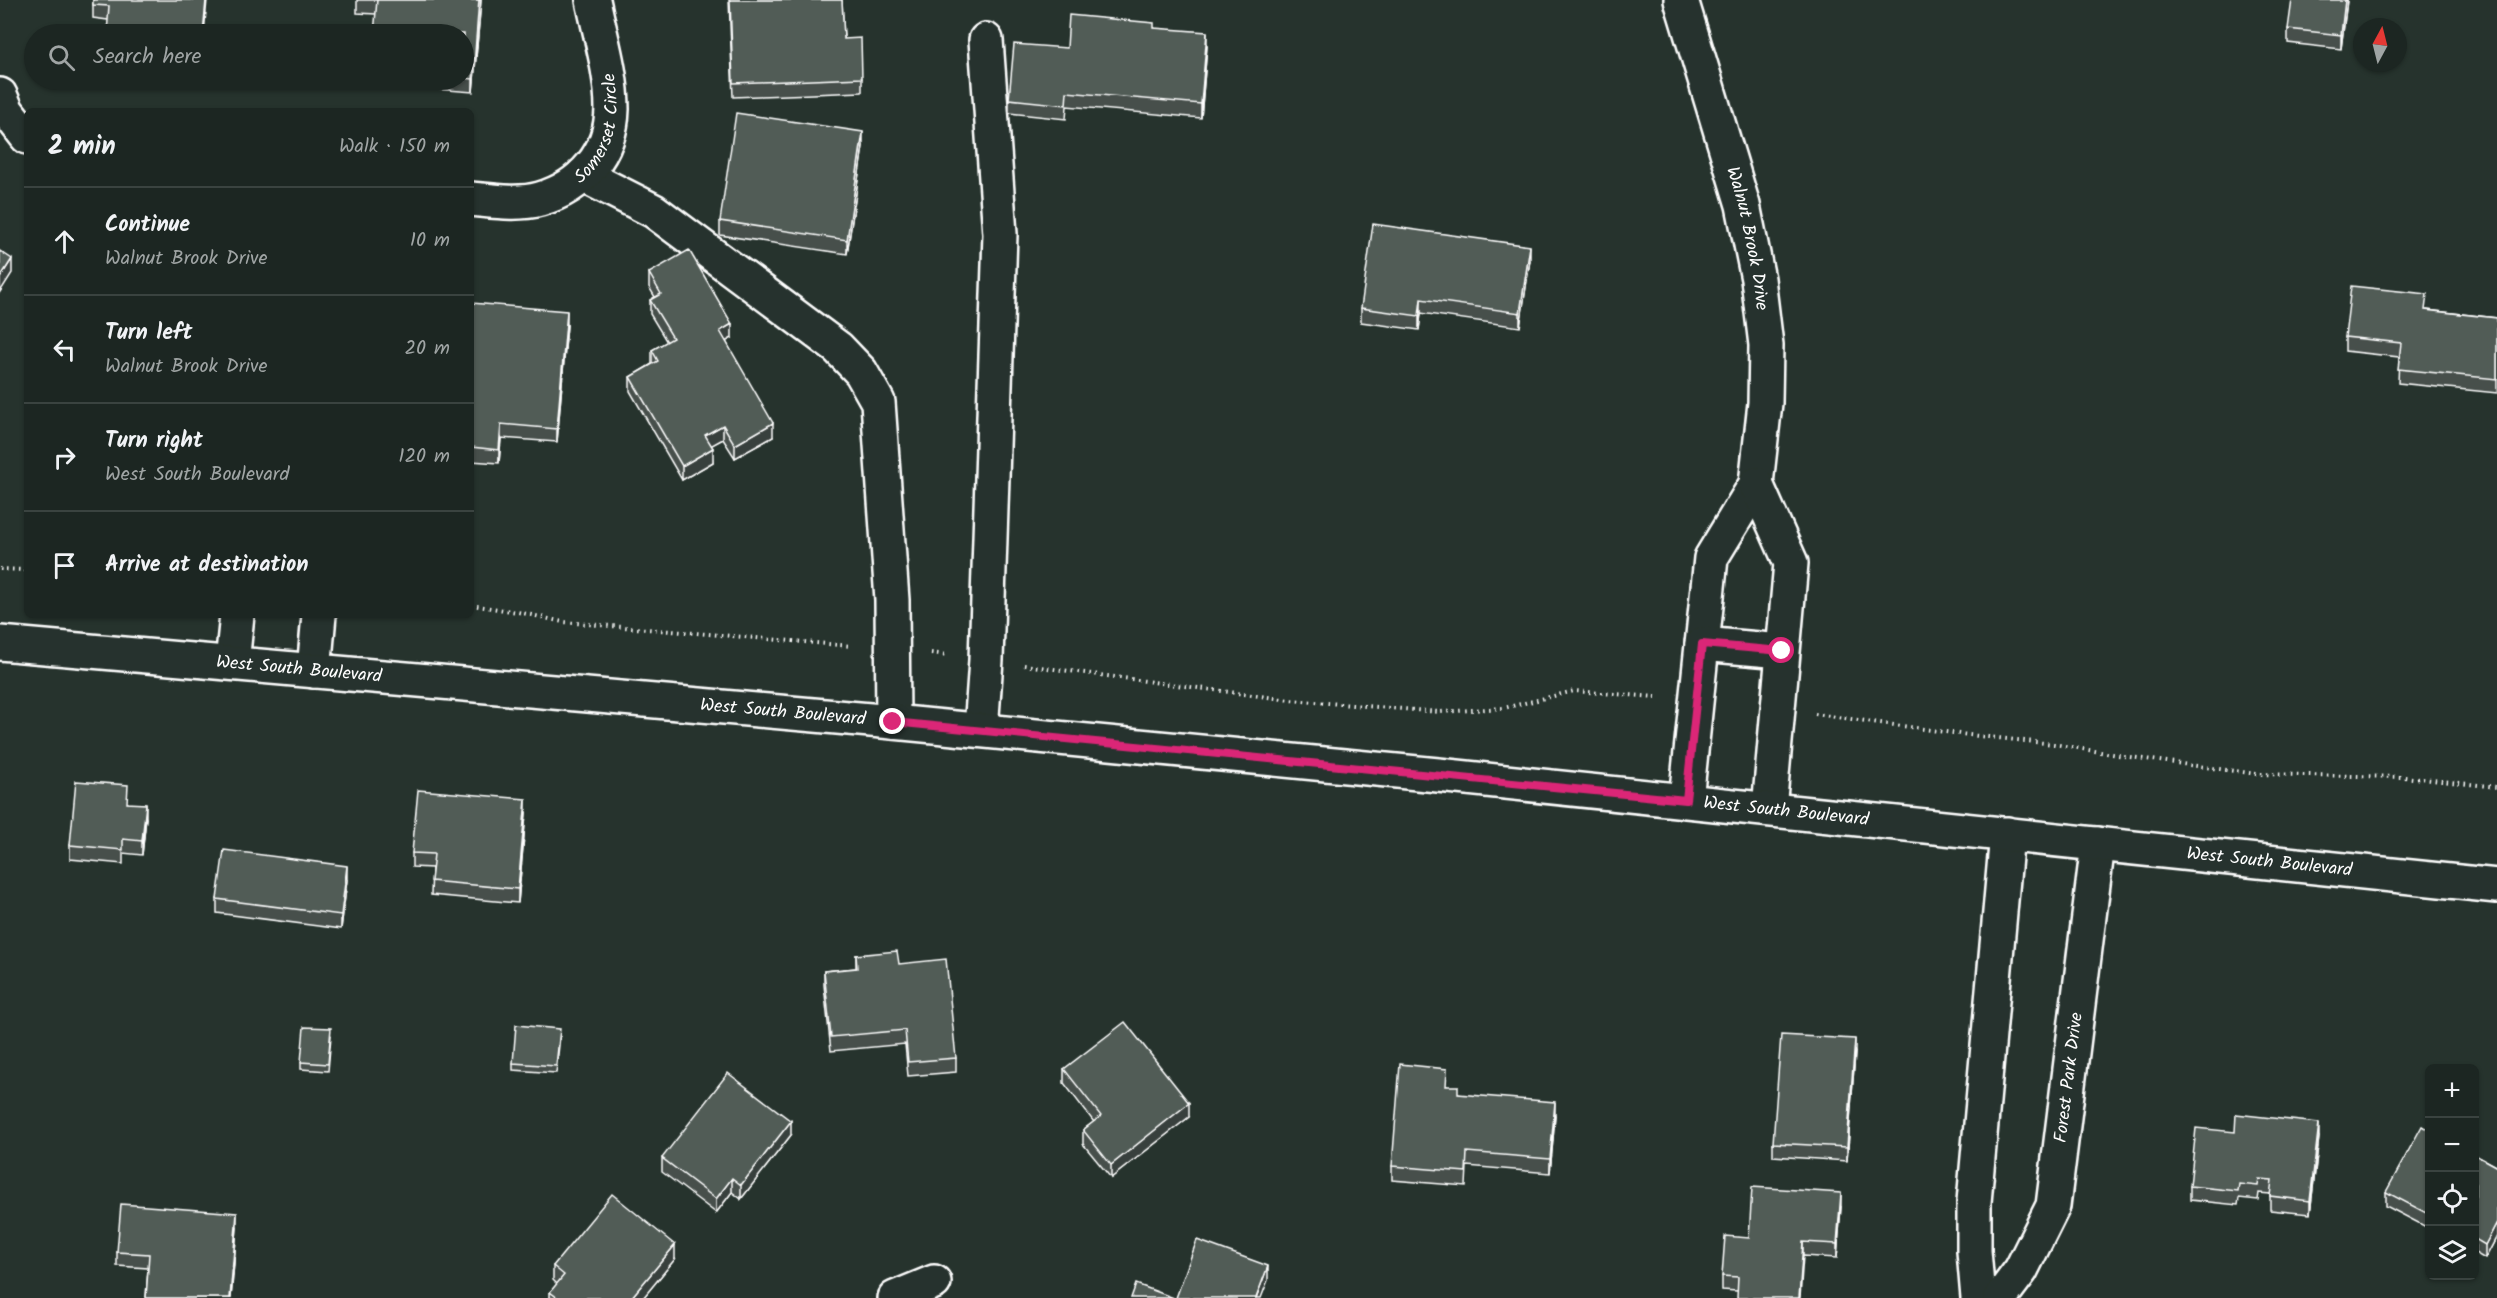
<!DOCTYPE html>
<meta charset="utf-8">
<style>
:root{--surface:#1c2622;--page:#29322f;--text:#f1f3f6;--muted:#a0a5a5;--line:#3a4340}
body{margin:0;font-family:Kalam,sans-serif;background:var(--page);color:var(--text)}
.controls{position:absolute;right:18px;bottom:18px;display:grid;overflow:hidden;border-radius:9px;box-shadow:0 2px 4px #0004}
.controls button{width:54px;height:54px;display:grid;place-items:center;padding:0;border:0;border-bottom:2px solid var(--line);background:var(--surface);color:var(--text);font:30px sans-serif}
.compass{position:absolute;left:2353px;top:18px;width:54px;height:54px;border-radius:50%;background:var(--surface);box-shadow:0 2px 4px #0004;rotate:7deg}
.stop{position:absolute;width:18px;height:18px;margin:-14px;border:4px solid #db2777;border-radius:50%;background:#fff}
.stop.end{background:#db2777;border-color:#fff;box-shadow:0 2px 6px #0008}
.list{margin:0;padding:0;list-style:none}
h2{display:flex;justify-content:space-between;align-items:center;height:78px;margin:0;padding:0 24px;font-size:26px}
h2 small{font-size:20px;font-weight:400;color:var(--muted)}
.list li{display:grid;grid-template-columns:39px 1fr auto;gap:18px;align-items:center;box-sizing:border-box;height:108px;padding:0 24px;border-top:2px solid var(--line)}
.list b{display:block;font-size:22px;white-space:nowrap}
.list p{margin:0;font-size:20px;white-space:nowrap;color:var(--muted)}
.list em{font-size:20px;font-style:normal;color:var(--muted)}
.icon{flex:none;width:33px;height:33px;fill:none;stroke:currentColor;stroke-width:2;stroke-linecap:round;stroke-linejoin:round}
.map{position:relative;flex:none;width:2497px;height:1298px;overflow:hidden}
.search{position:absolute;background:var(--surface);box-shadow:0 2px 4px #0004;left:24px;top:24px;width:450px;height:66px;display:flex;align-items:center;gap:15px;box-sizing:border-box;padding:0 21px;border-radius:33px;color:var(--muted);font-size:22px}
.panel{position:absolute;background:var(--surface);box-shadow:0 2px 4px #0004;left:24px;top:108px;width:450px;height:510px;border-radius:9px}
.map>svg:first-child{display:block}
</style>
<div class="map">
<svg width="2497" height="1298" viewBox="0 0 2497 1298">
<rect width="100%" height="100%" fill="#26332d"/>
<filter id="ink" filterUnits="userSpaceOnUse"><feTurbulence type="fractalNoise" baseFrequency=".0167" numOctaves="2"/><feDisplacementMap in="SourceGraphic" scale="12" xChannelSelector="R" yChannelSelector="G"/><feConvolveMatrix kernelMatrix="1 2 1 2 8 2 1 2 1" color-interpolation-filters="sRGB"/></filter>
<g filter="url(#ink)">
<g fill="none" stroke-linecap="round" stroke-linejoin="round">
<g stroke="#fff" stroke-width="38">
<g id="minor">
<path id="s1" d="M 1681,0 L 1743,205 L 1758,279 L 1766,345 L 1765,403 L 1756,484 L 1711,558 L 1686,800"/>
<path d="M 0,95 L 7,111 L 27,137"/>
<path d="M 583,175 L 654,211 L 838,348 L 861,372 L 878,402 L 892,600 L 893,722"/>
<path id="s2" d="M 471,199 C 493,201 518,205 540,199 C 582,187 611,153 612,109 C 612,73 600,35 593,0"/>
<path d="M 1756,484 L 1791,563 L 1769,809"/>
<path d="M 1702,644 L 1782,651"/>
<path d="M 232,663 L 237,615"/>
<path d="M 314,671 L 319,615"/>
<path d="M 981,730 L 986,660 L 1000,234 L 986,40"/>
<path d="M 895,1298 L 934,1282"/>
<path d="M 1978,1298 L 1974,1251 L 1974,1202 L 2007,834"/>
<path id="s3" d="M 2000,1298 L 2021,1270 L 2053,1206 L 2098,844"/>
</g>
</g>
<g stroke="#fff" stroke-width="38">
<g id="major">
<path id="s4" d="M 0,643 L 893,722 L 1438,775 L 2497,886"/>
</g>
</g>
<g stroke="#fff" stroke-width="4" stroke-dasharray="1.5 4.5" stroke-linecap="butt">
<path d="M 0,569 L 27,570"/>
<path d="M 471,605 L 518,612 L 563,622 L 852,646"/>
<path d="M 931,653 L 948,655"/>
<path d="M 1024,665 L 1290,700 L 1440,712 L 1504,708 L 1574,691 L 1656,697"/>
<path d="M 1815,714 L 1960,734 L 2054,744 L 2130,757 L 2257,774 L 2404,777 L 2497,787"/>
</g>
<use href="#minor" stroke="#26332d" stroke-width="33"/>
<use href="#major" stroke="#26332d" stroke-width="33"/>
</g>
<g fill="#464f4b" stroke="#fff" stroke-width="1.5">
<path d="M 93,0 L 204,34 L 108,20 L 93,18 Z"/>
<path d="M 357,0 L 481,0 L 473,92 L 371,84 L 371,80 L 464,80 L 464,34 L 376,14 L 357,13 Z"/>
<path d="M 729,0 L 842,0 L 844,39 L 862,78 L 862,92 L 733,97 Z"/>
<path d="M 2347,0 L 2341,49 L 2288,43 L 2288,29 Z"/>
<path d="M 1154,28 L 1207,46 L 1201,118 L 1067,106 L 1066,119 L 1009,113 L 1009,99 L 1067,48 Z"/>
<path d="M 863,146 L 847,254 L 720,235 L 720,221 Z"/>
<path d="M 1530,260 L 1520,327 L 1421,313 L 1419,330 L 1361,322 L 1361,308 Z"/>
<path d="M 649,273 L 732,338 L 726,341 L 773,437 L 735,458 L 723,439 L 711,445 L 713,462 L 682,480 L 630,391 L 630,377 L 652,364 L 652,350 L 667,342 L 650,314 L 650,300 L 655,297 L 649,287 Z"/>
<path d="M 471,303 L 567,325 L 557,442 L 501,438 L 499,463 L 471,461 Z"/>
<path d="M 2427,310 L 2497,318 L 2497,393 L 2398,383 L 2399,357 L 2345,351 L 2345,337 Z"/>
<path d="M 128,803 L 146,818 L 142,855 L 123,853 L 123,864 L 70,859 L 70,845 Z"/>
<path d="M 526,813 L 518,903 L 431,895 L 432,868 L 412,867 L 412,853 Z"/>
<path d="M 347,880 L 341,929 L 217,913 L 217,899 Z"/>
<path d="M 856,955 L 899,964 L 956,1058 L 956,1072 L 908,1076 L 905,1044 L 831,1051 L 824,985 L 824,971 L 856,968 Z"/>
<path d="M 331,1036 L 328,1071 L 301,1069 L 301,1062 Z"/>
<path d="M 560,1036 L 556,1073 L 513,1070 L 513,1063 Z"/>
<path d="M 1855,1053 L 1847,1161 L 1773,1156 L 1773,1143 Z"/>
<path d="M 1064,1069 L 1189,1117 L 1111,1178 L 1083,1144 L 1083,1130 L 1094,1122 L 1064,1083 Z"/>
<path d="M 1447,1086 L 1458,1094 L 1555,1116 L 1550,1173 L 1467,1166 L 1466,1186 L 1392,1180 L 1392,1166 Z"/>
<path d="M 2430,1131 L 2430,1229 L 2386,1206 L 2386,1192 Z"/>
<path d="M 2235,1132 L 2319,1137 L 2310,1214 L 2270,1210 L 2270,1194 L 2259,1193 L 2258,1200 L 2239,1198 L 2238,1205 L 2190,1200 L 2190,1186 Z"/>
<path d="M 791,1135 L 741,1199 L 732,1192 L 716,1213 L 662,1172 L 662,1158 Z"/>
<path d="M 2475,1155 L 2497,1167 L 2497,1236 L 2485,1259 L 2475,1253 Z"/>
<path d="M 1841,1207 L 1837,1258 L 1803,1256 L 1737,1291 L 1722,1290 L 1722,1276 L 1749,1238 Z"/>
<path d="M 237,1227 L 231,1298 L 146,1298 L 148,1268 L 117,1266 L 117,1252 Z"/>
<path d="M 675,1259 L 643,1298 L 550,1298 L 550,1292 L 557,1284 L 553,1280 L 553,1266 Z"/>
</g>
<g fill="#39403d" stroke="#fff" stroke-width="1.5">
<path d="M 206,0 L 207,0 L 204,34 L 203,34 Z"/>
<path d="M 479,0 L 481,0 L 473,92 L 473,79 Z"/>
<path d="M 2345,0 L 2347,0 L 2341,49 L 2341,35 Z"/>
<path d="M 1207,32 L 1207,46 L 1201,118 L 1201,104 Z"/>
<path d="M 863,132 L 863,146 L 847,254 L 847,240 Z"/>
<path d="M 1530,246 L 1530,260 L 1520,327 L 1520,313 Z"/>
<path d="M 12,259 L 12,273 L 0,292 L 0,278 Z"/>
<path d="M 1421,299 L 1421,313 L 1419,330 L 1419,316 Z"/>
<path d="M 567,311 L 567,325 L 557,442 L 557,429 Z"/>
<path d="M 732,324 L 732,338 L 720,345 L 720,331 Z"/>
<path d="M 773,423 L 773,437 L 735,458 L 735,445 Z"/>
<path d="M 501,424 L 501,438 L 499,463 L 499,450 Z"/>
<path d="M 723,425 L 723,439 L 705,449 L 705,435 Z"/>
<path d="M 713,448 L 713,462 L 682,480 L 682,466 Z"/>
<path d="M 526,799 L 526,813 L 518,903 L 518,889 Z"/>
<path d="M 146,804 L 146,818 L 142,855 L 142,841 Z"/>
<path d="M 347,866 L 347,880 L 341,929 L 341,915 Z"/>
<path d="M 1855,1039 L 1855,1053 L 1847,1161 L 1847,1147 Z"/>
<path d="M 1555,1102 L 1555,1116 L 1550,1173 L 1550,1159 Z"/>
<path d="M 1189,1103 L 1189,1117 L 1111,1178 L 1111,1165 Z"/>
<path d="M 791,1121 L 791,1135 L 741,1199 L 741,1185 Z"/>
<path d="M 2319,1123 L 2319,1137 L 2310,1214 L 2310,1201 Z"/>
<path d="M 732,1178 L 732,1192 L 716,1213 L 716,1199 Z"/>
<path d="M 1841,1193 L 1841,1207 L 1837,1258 L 1837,1244 Z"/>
<path d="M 237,1213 L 237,1227 L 231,1298 L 230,1298 Z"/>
<path d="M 2497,1222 L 2497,1236 L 2485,1259 L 2485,1245 Z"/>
<path d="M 1803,1242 L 1803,1256 L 1800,1298 L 1799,1298 Z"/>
<path d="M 675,1245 L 675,1259 L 643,1298 L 631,1298 Z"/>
<path d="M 1268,1266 L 1268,1280 L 1261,1298 L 1256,1298 Z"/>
</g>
<g fill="#515c57" stroke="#fff" stroke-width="1.5">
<path d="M 93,0 L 206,0 L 203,34 L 107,34 L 109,6 L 93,5 Z"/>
<path d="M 377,0 L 479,0 L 473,79 L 464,78 L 464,34 L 374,34 Z"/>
<path d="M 730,0 L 842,0 L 844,39 L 861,38 L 862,78 L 733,83 Z"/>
<path d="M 2292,0 L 2345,0 L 2341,35 L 2288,29 Z"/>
<path d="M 1069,15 L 1154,23 L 1154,28 L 1207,32 L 1201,104 L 1067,92 L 1066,105 L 1009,99 L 1014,44 L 1067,48 Z"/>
<path d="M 736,113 L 863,132 L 847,240 L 720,221 Z"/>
<path d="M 1373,224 L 1530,246 L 1520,313 L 1421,299 L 1419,316 L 1361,308 Z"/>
<path d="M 689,250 L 732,324 L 720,331 L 773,423 L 735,445 L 723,425 L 705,435 L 713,448 L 682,466 L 630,377 L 658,361 L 652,350 L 673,338 L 650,300 L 661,294 L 649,273 Z"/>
<path d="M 0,251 L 12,259 L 0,278 Z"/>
<path d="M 2351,286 L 2427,294 L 2425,310 L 2497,318 L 2497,379 L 2398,369 L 2401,343 L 2345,337 Z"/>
<path d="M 471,303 L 567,311 L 557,429 L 501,424 L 499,450 L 471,447 Z"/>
<path d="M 76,781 L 128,785 L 127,803 L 146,804 L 142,841 L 123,839 L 123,850 L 70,845 Z"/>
<path d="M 418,790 L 526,799 L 518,889 L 431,881 L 434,854 L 412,853 Z"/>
<path d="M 224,850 L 347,866 L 341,915 L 217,899 Z"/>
<path d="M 897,951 L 899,964 L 946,959 L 956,1058 L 908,1062 L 905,1030 L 831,1037 L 824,971 L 857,968 L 856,955 Z"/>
<path d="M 1125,1022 L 1189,1103 L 1111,1165 L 1083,1130 L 1101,1116 L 1064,1069 Z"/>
<path d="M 516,1025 L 560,1029 L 556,1066 L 513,1063 Z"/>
<path d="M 304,1027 L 331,1028 L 328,1064 L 301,1062 Z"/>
<path d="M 1781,1035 L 1855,1039 L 1847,1147 L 1773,1143 Z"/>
<path d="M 1400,1064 L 1447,1069 L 1446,1086 L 1458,1086 L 1458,1094 L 1555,1102 L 1550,1159 L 1467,1152 L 1466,1172 L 1392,1166 Z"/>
<path d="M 728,1073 L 791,1121 L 741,1185 L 732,1178 L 716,1199 L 662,1158 Z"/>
<path d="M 2236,1114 L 2319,1123 L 2310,1201 L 2270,1196 L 2272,1180 L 2259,1179 L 2258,1186 L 2239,1184 L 2238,1191 L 2190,1186 L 2196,1128 L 2235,1132 Z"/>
<path d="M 2422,1126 L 2430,1131 L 2430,1215 L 2386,1192 Z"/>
<path d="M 2475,1155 L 2497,1167 L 2497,1222 L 2485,1245 L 2475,1239 Z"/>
<path d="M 1752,1187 L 1841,1193 L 1837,1244 L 1803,1242 L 1799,1298 L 1737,1298 L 1738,1277 L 1722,1276 L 1725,1236 L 1749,1238 Z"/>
<path d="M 612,1194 L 675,1245 L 631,1298 L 558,1298 L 550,1292 L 564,1275 L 553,1266 Z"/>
<path d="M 121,1204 L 237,1213 L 230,1298 L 146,1298 L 149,1254 L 117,1252 Z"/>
<path d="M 1197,1240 L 1268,1266 L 1256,1298 L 1176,1298 Z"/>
<path d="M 1136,1284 L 1174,1298 L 1131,1298 Z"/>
</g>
</g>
<g fill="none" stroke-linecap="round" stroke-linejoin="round" filter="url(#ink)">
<path stroke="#db2777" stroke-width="8" d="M 893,722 L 1686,800 L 1702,644 L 1782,651"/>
</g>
<g text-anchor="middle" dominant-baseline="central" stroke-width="4.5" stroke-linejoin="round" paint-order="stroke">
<g font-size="18" fill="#fff" stroke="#26332d">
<text stroke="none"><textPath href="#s2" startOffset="170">Somerset Circle</textPath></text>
<text stroke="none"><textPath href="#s1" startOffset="248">Walnut Brook Drive</textPath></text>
<text stroke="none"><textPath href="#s4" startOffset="300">West South Boulevard</textPath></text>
<text stroke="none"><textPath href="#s4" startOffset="786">West South Boulevard</textPath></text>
<text stroke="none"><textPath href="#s4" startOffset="1794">West South Boulevard</textPath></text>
<text stroke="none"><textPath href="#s4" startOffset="2280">West South Boulevard</textPath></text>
<text stroke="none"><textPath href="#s3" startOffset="236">Forest Park Drive</textPath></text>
</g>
</g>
</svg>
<div class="controls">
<button>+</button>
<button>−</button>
<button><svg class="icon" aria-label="locate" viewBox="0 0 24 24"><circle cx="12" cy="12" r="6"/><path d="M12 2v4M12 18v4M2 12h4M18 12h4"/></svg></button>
<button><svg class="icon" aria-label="layers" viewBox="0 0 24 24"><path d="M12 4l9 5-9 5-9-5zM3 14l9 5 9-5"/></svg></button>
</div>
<svg class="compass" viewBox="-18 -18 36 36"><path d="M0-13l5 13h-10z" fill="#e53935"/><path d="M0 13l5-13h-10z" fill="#a0a5a5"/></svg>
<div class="stop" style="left:1782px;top:651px"></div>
<div class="stop end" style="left:893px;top:722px"></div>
<div class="search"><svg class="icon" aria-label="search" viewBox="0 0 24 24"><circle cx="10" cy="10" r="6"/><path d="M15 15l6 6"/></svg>Search here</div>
<section class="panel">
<h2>2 min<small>Walk · 150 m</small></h2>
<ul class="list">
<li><svg class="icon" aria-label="ahead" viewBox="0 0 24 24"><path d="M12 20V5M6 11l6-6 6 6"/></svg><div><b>Continue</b><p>Walnut Brook Drive</p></div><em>10 m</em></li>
<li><svg class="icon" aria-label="left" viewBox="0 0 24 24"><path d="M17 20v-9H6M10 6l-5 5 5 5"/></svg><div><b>Turn left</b><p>Walnut Brook Drive</p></div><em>20 m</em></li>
<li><svg class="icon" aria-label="right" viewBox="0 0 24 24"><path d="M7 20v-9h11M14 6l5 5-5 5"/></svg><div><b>Turn right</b><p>West South Boulevard</p></div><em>120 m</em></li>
<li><svg class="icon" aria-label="arrive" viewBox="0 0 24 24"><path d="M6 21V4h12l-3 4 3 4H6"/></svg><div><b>Arrive at destination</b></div></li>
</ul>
</section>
</div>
